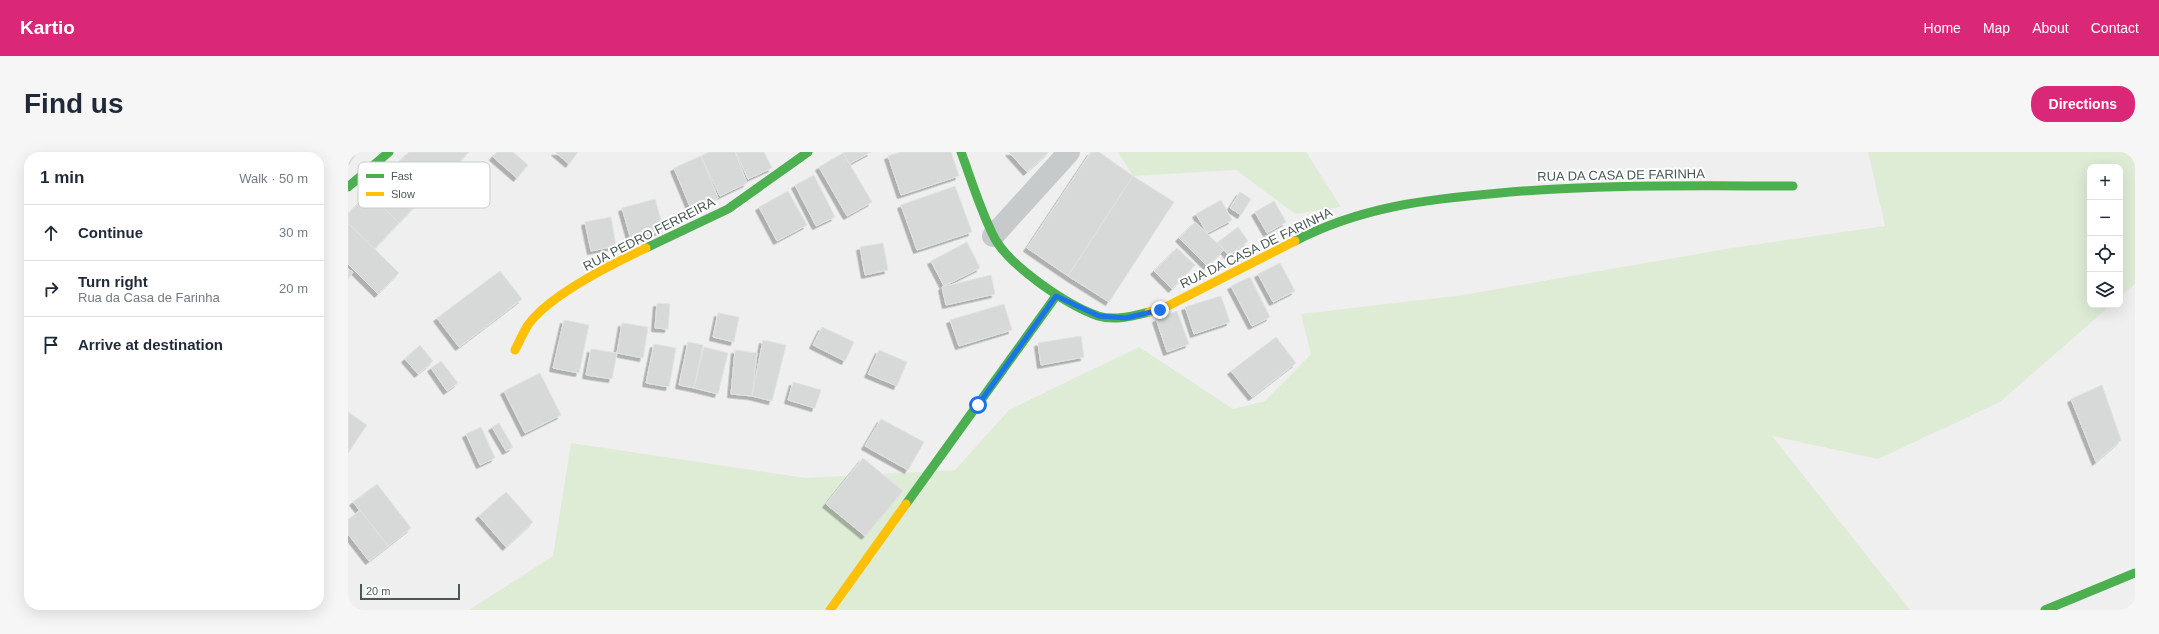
<!DOCTYPE html>
<meta charset="utf-8">
<style>
:root{--surface:#fff;--page:#f6f6f7;--text:#1f2937;--muted:#747a83;--line:#e0e1e3;--accent:#db2777}
body{margin:0;font-family:Arial,sans-serif;background:var(--page);color:var(--text)}
.controls{position:absolute;right:12px;top:12px;display:grid;overflow:hidden;border-radius:8px;box-shadow:0 4px 16px #0002}
.controls button{width:36px;height:36px;display:grid;place-items:center;padding:0;border:0;border-bottom:1px solid var(--line);background:var(--surface);color:var(--text);font:20px sans-serif}
.scale{position:absolute;left:12px;bottom:10px;width:100px;box-sizing:border-box;padding-left:4px;border:2px solid #495954;border-top:0;font-size:11px;line-height:14px;white-space:nowrap;color:#495954;-webkit-text-stroke:3px #fff;paint-order:stroke}
.stop{position:absolute;width:12px;height:12px;margin:-9px;border:3px solid #1a73e8;border-radius:50%;background:#fff}
.stop.end{background:#1a73e8;border-color:#fff;box-shadow:0 1px 4px #0008}
.list{margin:0;padding:0;list-style:none}
h2{display:flex;justify-content:space-between;align-items:center;height:52px;margin:0;padding:0 16px;font-size:17px}
h2 small{font-size:13px;font-weight:400;color:var(--muted)}
.list li{display:grid;grid-template-columns:26px 1fr auto;gap:12px;align-items:center;box-sizing:border-box;height:56px;padding:0 16px;border-top:1px solid var(--line)}
.list b{display:block;font-size:15px;white-space:nowrap}
.list p{margin:0;font-size:13px;white-space:nowrap;color:var(--muted)}
.list em{font-size:13px;font-style:normal;color:var(--muted)}
.icon{flex:none;width:22px;height:22px;fill:none;stroke:currentColor;stroke-width:2;stroke-linecap:round;stroke-linejoin:round}
.map{position:relative;flex:none;width:1787px;height:458px;overflow:hidden;border-radius:16px}
header{display:flex;align-items:center;gap:24px;box-sizing:border-box;height:56px;padding:0 20px;background:var(--accent);color:#fff}
header strong{font-size:19px}
nav{display:flex;gap:22px;margin-inline-start:auto;font-size:14px}
.intro{display:flex;align-items:center;justify-content:space-between;box-sizing:border-box;height:96px;padding:0 24px}
h1{margin:0;font-size:28px}
.button{padding:10px 18px;border-radius:16px;background:var(--accent);color:#fff;font-size:14px;font-weight:700}
main{display:flex;gap:24px;padding:0 24px}
aside{flex:1;background:var(--surface);border-radius:16px;box-shadow:0 4px 16px #0002}
.map>svg:first-child{display:block}
</style>
<header>
<strong>Kartio</strong>
<nav><a>Home</a><a>Map</a><a>About</a><a>Contact</a></nav>
</header>
<div class="intro"><h1>Find us</h1><a class="button">Directions</a></div>
<main>
<aside>
<h2>1 min<small>Walk · 50 m</small></h2>
<ul class="list">
<li><svg class="icon" aria-label="ahead" viewBox="0 0 24 24"><path d="M12 20V5M6 11l6-6 6 6"/></svg><div><b>Continue</b></div><em>30 m</em></li>
<li><svg class="icon" aria-label="right" viewBox="0 0 24 24"><path d="M7 20v-9h11M14 6l5 5-5 5"/></svg><div><b>Turn right</b><p>Rua da Casa de Farinha</p></div><em>20 m</em></li>
<li><svg class="icon" aria-label="arrive" viewBox="0 0 24 24"><path d="M6 21V4h12l-3 4 3 4H6"/></svg><div><b>Arrive at destination</b></div></li>
</ul>
</aside>
<div class="map">
<svg width="1787" height="458" viewBox="0 0 1787 458">
<defs>
<filter id="shadow"><feDropShadow dx="-3.5" dy="3.5" stdDeviation="0" flood-color="#0004"/></filter>
</defs>
<rect width="100%" height="100%" fill="#efefef"/>
<g fill="#deecd6">
<path d="M 770,0 L 958,0 L 993,55 L 947,62 L 888,18 L 785,24 Z"/>
<path d="M 1520,0 L 1787,0 L 1787,132 L 1772,145 L 1772,15 L 1742,15 L 1742,153 L 1763,153 L 1652,250 L 1530,307 L 1424,284 L 1562,458 L 121,458 L 205,404 L 223,291 L 458,326 L 607,318 L 661,258 L 791,195 L 885,257 L 917,249 L 963,202 L 953,162 L 1115,143 L 1383,96 L 1537,74 Z"/>
</g>
<g fill="#d7d8d8" stroke="#e1e2e2" filter="url(#shadow)">
<path d="M 0,0 L 9,0 L 1,13 L 0,13 Z"/>
<path d="M 61,0 L 121,0 L 72,49 L 42,20 Z"/>
<path d="M 149,0 L 165,0 L 180,13 L 169,26 L 145,5 Z"/>
<path d="M 207,0 L 230,0 L 221,12 Z"/>
<path d="M 361,0 L 387,0 L 399,31 L 372,44 L 353,4 Z"/>
<path d="M 388,0 L 416,0 L 424,16 L 400,27 Z"/>
<path d="M 498,0 L 523,0 L 501,12 L 495,1 Z"/>
<path d="M 553,0 L 603,0 L 611,24 L 553,43 L 540,4 Z"/>
<path d="M 661,0 L 701,0 L 679,20 Z"/>
<path d="M 743,0 L 751,0 L 785,24 L 720,124 L 679,96 Z"/>
<path d="M 495,1 L 524,50 L 499,64 L 471,15 Z"/>
<path d="M 353,4 L 370,46 L 343,57 L 326,16 Z"/>
<path d="M 42,20 L 72,49 L 51,71 L 21,41 Z"/>
<path d="M 466,23 L 487,65 L 468,74 L 447,33 Z"/>
<path d="M 785,24 L 826,50 L 761,150 L 720,124 Z"/>
<path d="M 607,34 L 624,80 L 569,98 L 553,53 Z"/>
<path d="M 440,39 L 459,73 L 429,89 L 411,55 Z"/>
<path d="M 892,40 L 903,47 L 893,63 L 882,56 Z"/>
<path d="M 21,41 L 51,71 L 26,97 L 0,71 L 0,62 Z"/>
<path d="M 307,47 L 316,78 L 283,88 L 274,56 Z"/>
<path d="M 873,48 L 884,68 L 859,81 L 848,62 Z"/>
<path d="M 926,49 L 938,70 L 919,81 L 907,60 Z"/>
<path d="M 263,65 L 268,94 L 243,99 L 237,70 Z"/>
<path d="M 847,70 L 876,98 L 859,114 L 831,86 Z"/>
<path d="M 0,71 L 51,121 L 30,142 L 0,112 Z"/>
<path d="M 890,75 L 900,89 L 881,104 L 870,90 Z"/>
<path d="M 619,90 L 632,116 L 596,134 L 583,109 Z"/>
<path d="M 535,91 L 540,118 L 517,123 L 512,95 Z"/>
<path d="M 829,96 L 847,113 L 824,137 L 806,119 Z"/>
<path d="M 932,111 L 947,139 L 925,150 L 910,122 Z"/>
<path d="M 0,117 L 5,120 L 0,127 Z"/>
<path d="M 152,119 L 174,147 L 111,195 L 89,166 Z"/>
<path d="M 643,123 L 647,142 L 598,153 L 594,135 Z"/>
<path d="M 902,125 L 922,165 L 904,174 L 883,134 Z"/>
<path d="M 873,144 L 882,170 L 846,182 L 837,155 Z"/>
<path d="M 309,151 L 322,152 L 320,177 L 307,176 Z"/>
<path d="M 656,152 L 664,178 L 611,194 L 602,168 Z"/>
<path d="M 829,159 L 841,192 L 819,200 L 808,167 Z"/>
<path d="M 370,161 L 391,165 L 386,190 L 365,185 Z"/>
<path d="M 216,168 L 241,173 L 231,221 L 205,216 Z"/>
<path d="M 274,171 L 300,175 L 295,206 L 269,201 Z"/>
<path d="M 474,175 L 506,190 L 497,209 L 465,193 Z"/>
<path d="M 733,184 L 736,205 L 693,213 L 690,191 Z"/>
<path d="M 928,185 L 948,211 L 904,245 L 883,219 Z"/>
<path d="M 415,188 L 438,193 L 424,249 L 404,244 Z"/>
<path d="M 340,190 L 355,193 L 346,236 L 331,233 Z"/>
<path d="M 306,192 L 328,196 L 321,235 L 298,231 Z"/>
<path d="M 72,193 L 85,209 L 70,222 L 57,207 Z"/>
<path d="M 356,195 L 380,201 L 370,242 L 346,236 Z"/>
<path d="M 243,197 L 269,201 L 264,227 L 238,223 Z"/>
<path d="M 387,198 L 409,201 L 404,244 L 383,242 Z"/>
<path d="M 531,198 L 559,210 L 549,234 L 520,222 Z"/>
<path d="M 93,209 L 110,231 L 99,239 L 83,216 Z"/>
<path d="M 192,221 L 213,263 L 177,281 L 156,239 Z"/>
<path d="M 445,230 L 473,238 L 467,256 L 440,248 Z"/>
<path d="M 1754,233 L 1773,288 L 1748,310 L 1723,247 Z"/>
<path d="M 0,260 L 19,273 L 0,301 Z"/>
<path d="M 533,267 L 576,290 L 560,318 L 517,294 Z"/>
<path d="M 151,271 L 165,295 L 158,299 L 144,275 Z"/>
<path d="M 133,275 L 147,306 L 132,313 L 118,282 Z"/>
<path d="M 515,306 L 555,339 L 517,384 L 478,352 Z"/>
<path d="M 29,332 L 63,376 L 40,394 L 5,350 Z"/>
<path d="M 158,340 L 185,370 L 158,395 L 131,364 Z"/>
<path d="M 12,358 L 40,394 L 21,409 L 0,382 L 0,368 Z"/>
</g>
<g fill="none" stroke-linecap="round" stroke-linejoin="round">
<path stroke="#c7caca" stroke-width="22" d="M 645,84 L 721,0"/>
<g stroke="#4caf50" stroke-width="9">
<path d="M 613,0 C 623,27 632,57 645,83 C 659,113 719,153 750,164 C 767,169 785,164 801,160"/>
<path d="M 0,35 L 41,0"/>
<path d="M 947,89 C 1012,55 1080,47 1152,41 C 1249,32 1347,34 1445,34"/>
<path d="M 298,96 L 380,57 L 460,0"/>
<path d="M 558,352 L 708,144"/>
<path d="M 1697,458 L 1787,421"/>
</g>
<g stroke="#ffc107" stroke-width="9">
<path d="M 801,160 L 812,158 L 947,89"/>
<path d="M 167,198 C 171,190 175,181 180,173 C 201,143 264,112 298,96"/>
<path d="M 482,458 L 558,352"/>
</g>
</g>
<g fill="none" stroke-linecap="round" stroke-linejoin="round">
<path stroke="#1a73e8" stroke-width="5" d="M 630,253 L 708,144 L 751,164 L 778,166 L 812,158"/>
</g>
<g text-anchor="middle" dominant-baseline="central" stroke-width="4" stroke-linejoin="round" paint-order="stroke">
<g font-size="13" fill="#495954" stroke="#fff">
<text transform="translate(1273 23) rotate(-1)">RUA DA CASA DE FARINHA</text>
<text transform="translate(301 82) rotate(-27)">RUA PEDRO FERREIRA</text>
<text transform="translate(908 96) rotate(-26)">RUA DA CASA DE FARINHA</text>
</g>
</g>
<rect x="10" y="10" width="132" height="46" rx="6" fill="#fff" stroke="#c8cdcc" stroke-width="1"/>
<rect x="18" y="22" width="18" height="4" fill="#4caf50"/>
<rect x="18" y="40" width="18" height="4" fill="#ffc107"/>
<g font-size="11" fill="#495954">
<text x="43" y="28">Fast</text>
<text x="43" y="46">Slow</text>
</g>
</svg>
<div class="controls">
<button>+</button>
<button>−</button>
<button><svg class="icon" aria-label="locate" viewBox="0 0 24 24"><circle cx="12" cy="12" r="6"/><path d="M12 2v4M12 18v4M2 12h4M18 12h4"/></svg></button>
<button><svg class="icon" aria-label="layers" viewBox="0 0 24 24"><path d="M12 4l9 5-9 5-9-5zM3 14l9 5 9-5"/></svg></button>
</div>
<div class="scale">20 m</div>
<div class="stop" style="left:630px;top:253px"></div>
<div class="stop end" style="left:812px;top:158px"></div>
</div>
</main>
